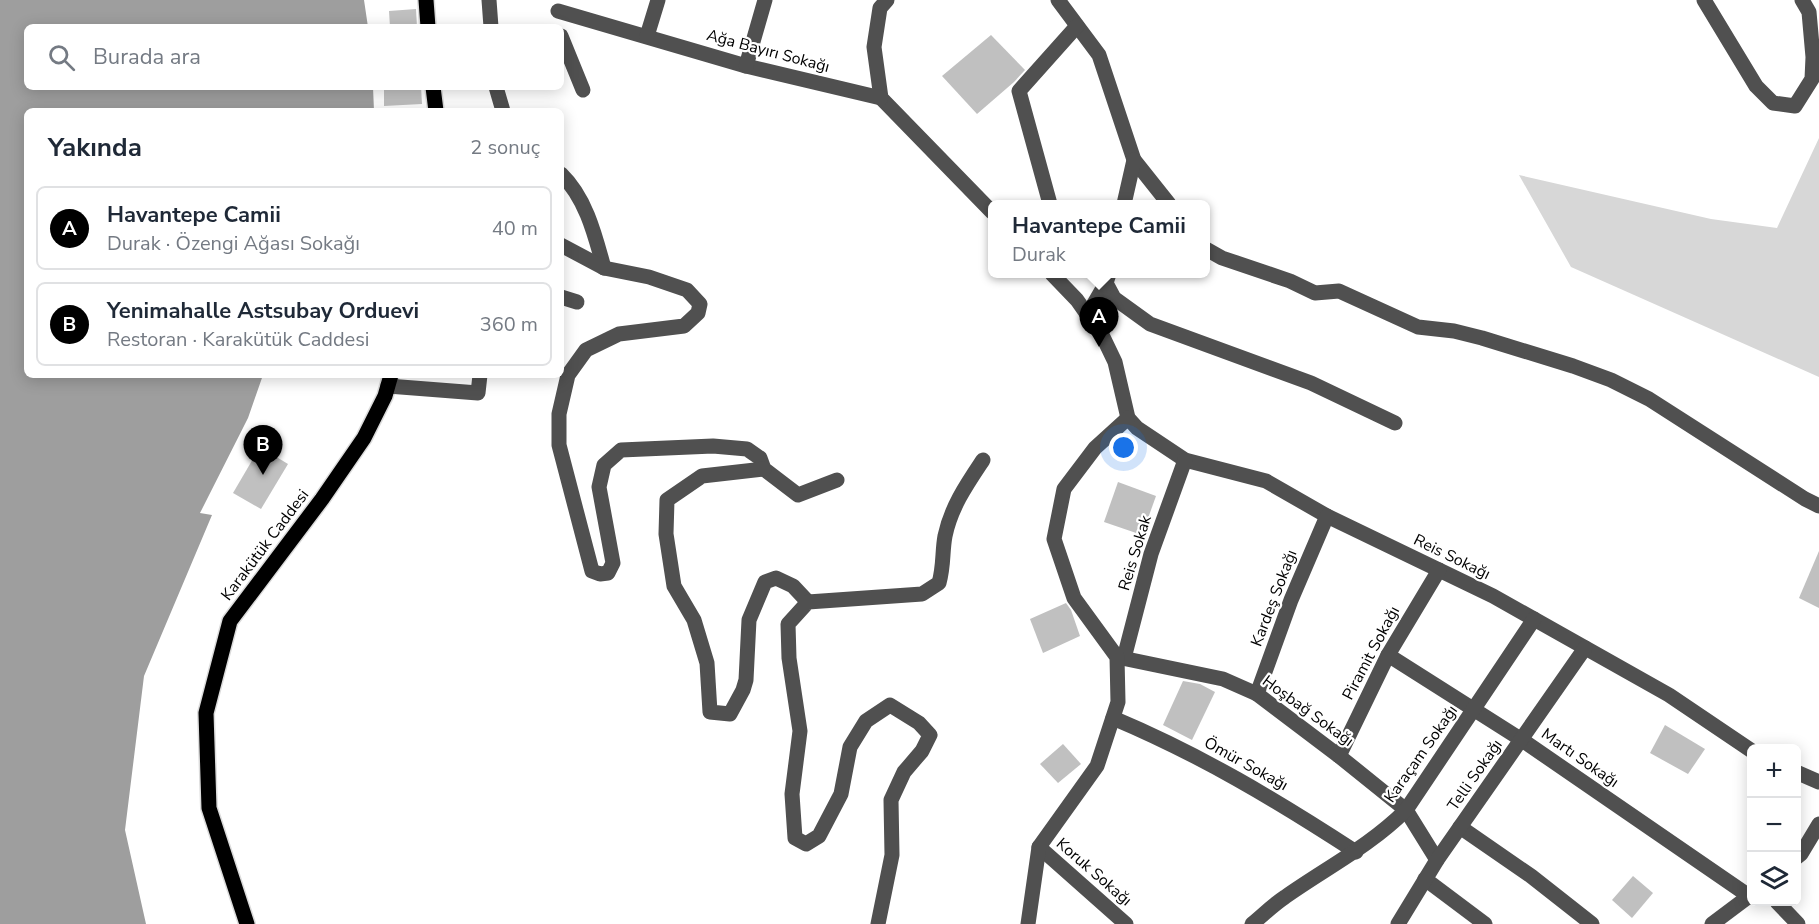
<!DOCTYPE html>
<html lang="tr">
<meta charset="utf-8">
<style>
:root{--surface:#fff;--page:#f2f2f3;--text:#1f2937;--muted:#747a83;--line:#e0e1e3;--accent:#000}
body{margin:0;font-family:"Nunito Sans",sans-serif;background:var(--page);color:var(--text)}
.controls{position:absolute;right:18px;bottom:18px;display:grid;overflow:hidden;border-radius:9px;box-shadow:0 3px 15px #0003}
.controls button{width:54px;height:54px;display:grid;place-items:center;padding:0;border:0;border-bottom:2px solid var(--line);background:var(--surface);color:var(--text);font:30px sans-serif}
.you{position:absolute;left:1124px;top:448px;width:21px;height:21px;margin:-15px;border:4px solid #fff;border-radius:50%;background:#1a73e8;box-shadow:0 0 0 9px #1a73e833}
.badge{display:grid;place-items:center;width:39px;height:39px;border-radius:50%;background:var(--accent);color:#fff;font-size:20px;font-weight:700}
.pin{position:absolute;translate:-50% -50px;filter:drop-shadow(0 2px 3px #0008)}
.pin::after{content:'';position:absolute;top:32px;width:21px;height:18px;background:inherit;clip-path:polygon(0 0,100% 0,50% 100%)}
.popup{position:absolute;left:988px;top:200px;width:222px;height:78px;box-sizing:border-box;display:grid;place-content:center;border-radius:9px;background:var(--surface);filter:drop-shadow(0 2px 4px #0005);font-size:20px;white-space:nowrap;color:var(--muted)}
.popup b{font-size:22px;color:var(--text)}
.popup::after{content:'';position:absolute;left:50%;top:100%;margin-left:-12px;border:12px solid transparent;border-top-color:var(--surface)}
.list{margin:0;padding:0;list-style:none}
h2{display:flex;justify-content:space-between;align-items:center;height:78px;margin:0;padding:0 24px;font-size:26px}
h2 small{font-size:20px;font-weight:400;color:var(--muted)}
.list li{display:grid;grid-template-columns:39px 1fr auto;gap:18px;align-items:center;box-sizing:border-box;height:84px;margin:0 12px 12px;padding:0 12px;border:2px solid var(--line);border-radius:9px}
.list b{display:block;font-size:22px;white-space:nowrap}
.list p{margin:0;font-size:20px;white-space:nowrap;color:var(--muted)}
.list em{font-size:20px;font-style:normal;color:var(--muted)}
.icon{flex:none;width:33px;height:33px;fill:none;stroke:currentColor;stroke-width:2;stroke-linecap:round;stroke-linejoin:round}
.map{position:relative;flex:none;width:1819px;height:924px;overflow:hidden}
.search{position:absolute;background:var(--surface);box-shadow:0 3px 15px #0003;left:24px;top:24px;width:540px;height:66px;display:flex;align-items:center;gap:15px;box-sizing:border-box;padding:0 21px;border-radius:9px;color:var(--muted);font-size:22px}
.panel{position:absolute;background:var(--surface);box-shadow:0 3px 15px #0003;left:24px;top:108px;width:540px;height:270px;border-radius:9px}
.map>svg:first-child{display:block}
</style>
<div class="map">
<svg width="1819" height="924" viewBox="0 0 1819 924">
<rect width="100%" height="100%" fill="#fff"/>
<path fill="#d7d7d7" d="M 1819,138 L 1819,377 L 1571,267 L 1519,175 L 1711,219 L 1777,228 Z"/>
<path fill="#9e9e9e" d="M 0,0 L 364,0 L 368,27 L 27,27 L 27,87 L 373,87 L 374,111 L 27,111 L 27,375 L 263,375 L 248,418 L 200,513 L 212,515 L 144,676 L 125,830 L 146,924 L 0,924 Z"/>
<g fill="#c0c0c0">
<path d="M 416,9 L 417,27 L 390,27 L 389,11 Z"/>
<path d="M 991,35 L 1025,70 L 1014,82 L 977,114 L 942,76 Z"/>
<path d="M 384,87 L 421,87 L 422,104 L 384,106 Z"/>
<path d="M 260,447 L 288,464 L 261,509 L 233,493 Z"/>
<path d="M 1118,482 L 1156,496 L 1142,535 L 1104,522 Z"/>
<path d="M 1819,551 L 1819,608 L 1799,598 Z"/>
<path d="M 1066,603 L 1071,610 L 1080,636 L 1043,653 L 1030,619 Z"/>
<path d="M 1183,681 L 1200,684 L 1215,692 L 1192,740 L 1163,725 Z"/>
<path d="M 1665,725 L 1705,749 L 1688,774 L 1650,753 Z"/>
<path d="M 1063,744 L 1081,764 L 1058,783 L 1040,764 Z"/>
<path d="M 1633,876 L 1653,893 L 1632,918 L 1612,900 Z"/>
</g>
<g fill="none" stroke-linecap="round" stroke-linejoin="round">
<g stroke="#dbdbdb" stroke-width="18">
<g id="major">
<path d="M 426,0 L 428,27"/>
<path d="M 433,87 L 436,111"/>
<path d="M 247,924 L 209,808 L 206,713 L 230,621 L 322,499 L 364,438 L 385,396 L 391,375"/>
</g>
</g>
<g stroke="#505050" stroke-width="15">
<path d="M 489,0 L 491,27"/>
<path d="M 887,0 L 880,8 L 874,47 L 881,98 L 992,212"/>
<path d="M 1058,0 L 1099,55 L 1134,160 L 1169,204"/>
<path d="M 1704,0 L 1756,86 L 1773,103 L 1795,106 L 1812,79 L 1813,57 L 1809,12 L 1802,0"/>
<path d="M 558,11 L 746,66 L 881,98"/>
<path d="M 561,36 L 583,90"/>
<path d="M 647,36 L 658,0"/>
<path d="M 746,66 L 765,0"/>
<path d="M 496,87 L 503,111"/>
<path d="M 561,174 C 586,198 595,235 604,268"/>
<path d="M 1050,204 L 1019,91 L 1077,26"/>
<path d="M 1124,204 L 1134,160"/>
<path d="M 561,245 L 604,268 L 649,277 L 687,290 L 700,304 L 698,313 L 684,326 L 619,334 L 586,350 L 568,375 L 559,414 L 559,445 L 592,571 L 600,574 L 608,573 L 613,563 L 599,487 L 604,465 L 621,450 L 713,446 L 747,449 L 760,458 L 764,469 L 798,495 L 837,480"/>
<path d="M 1206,249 L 1222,258 L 1290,281 L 1315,293 L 1339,291 L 1418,327 L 1454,331 L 1482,338 L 1573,366 L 1611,380 L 1649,399 L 1805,499 L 1819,506"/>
<path d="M 1052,274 L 1077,300 L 1103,337 L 1115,362 L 1128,418 L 1137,428 L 1185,460 L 1266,481 L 1327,516 L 1493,596 L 1669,695 L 1752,751"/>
<path d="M 1109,274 L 1106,283 L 1114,298 L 1150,324 L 1311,383 L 1395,423"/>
<path d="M 561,297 L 577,302"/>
<path d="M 1088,314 L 1106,283 L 1103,278"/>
<path d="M 388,386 L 478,393 L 480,375"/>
<path d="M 764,469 L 702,476 L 667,500 L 666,534 L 674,586 L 694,620 L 707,663 L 710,712 L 730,714 L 743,690 L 746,680 L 749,620 L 765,582 L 776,578 L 793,586 L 808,602"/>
<path d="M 1388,655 L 1522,740 L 1749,896"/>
<path d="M 1117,657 L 1223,679 L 1257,694 L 1339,756 L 1406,810 L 1437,860"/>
<path d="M 1124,658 L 1151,554 L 1185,460"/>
<path d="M 1257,694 L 1291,600 L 1327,516"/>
<path d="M 1113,718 C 1201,755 1276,800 1356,852"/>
<path d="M 1339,756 L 1388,655 L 1439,570"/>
<path d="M 1796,772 L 1819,782"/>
<path d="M 1460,827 L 1531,876 L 1592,924"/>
<path d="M 1039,847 L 1126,924"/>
<path d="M 1796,858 L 1801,854 L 1819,824"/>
<path d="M 1425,879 L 1485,924"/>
<path d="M 1777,902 L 1798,924"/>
<path d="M 878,924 L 892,855 L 891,800 L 904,772 L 922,751 L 930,735 L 919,723 L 890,705 L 866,721 L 850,747 L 841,794 L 819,836 L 806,844 L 795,838 L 792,794 L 800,731 L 789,658 L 788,624 L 808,602 L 922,594 L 939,583 C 944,565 942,552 945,536 C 951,507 967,484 983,460"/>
<path d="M 1028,924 L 1039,847 L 1097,766 L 1118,702 L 1117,657 L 1074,598 L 1054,539 L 1064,489 L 1095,448 L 1128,418"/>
<path d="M 1252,924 C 1263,915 1273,905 1285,897 C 1326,868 1370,846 1406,810 L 1534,619"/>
<path d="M 1398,924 L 1437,860 L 1585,648"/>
<path d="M 1712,924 L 1752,894"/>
</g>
<use href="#major" stroke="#000" stroke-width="15"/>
</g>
<g text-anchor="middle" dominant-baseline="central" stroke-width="4.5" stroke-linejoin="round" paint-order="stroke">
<g font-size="16" fill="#000" stroke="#fff">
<text transform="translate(768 51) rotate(15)">Ağa Bayırı Sokağı</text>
<text transform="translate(265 545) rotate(-53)">Karakütük Caddesi</text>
<text transform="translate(1135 553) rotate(-73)">Reis Sokak</text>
<text transform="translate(1452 557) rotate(26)">Reis Sokağı</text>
<text transform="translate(1274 598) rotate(-69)">Kardeş Sokağı</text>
<text transform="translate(1371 653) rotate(-62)">Piramit Sokağı</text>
<text transform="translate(1308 711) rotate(36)">Hoşbağ Sokağı</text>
<text transform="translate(1421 754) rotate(-55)">Karaçam Sokağı</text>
<text transform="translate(1580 758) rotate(35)">Martı Sokağı</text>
<text transform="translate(1246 764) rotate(29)">Ömür Sokağı</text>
<text transform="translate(1475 775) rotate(-55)">Telli Sokağı</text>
<text transform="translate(1094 872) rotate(41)">Koruk Sokağı</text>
</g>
</g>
</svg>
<div class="controls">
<button>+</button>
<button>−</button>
<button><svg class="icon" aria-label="layers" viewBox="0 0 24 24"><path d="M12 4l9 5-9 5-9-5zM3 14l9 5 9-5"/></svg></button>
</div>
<div class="you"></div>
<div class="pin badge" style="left:1099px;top:347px">A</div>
<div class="popup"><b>Havantepe Camii</b>Durak</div>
<div class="pin badge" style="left:263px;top:475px">B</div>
<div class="search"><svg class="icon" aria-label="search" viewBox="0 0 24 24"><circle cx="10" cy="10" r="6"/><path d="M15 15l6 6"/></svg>Burada ara</div>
<section class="panel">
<h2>Yakında<small>2 sonuç</small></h2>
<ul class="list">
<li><span class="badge">A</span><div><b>Havantepe Camii</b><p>Durak · Özengi Ağası Sokağı</p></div><em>40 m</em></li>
<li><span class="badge">B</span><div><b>Yenimahalle Astsubay Orduevi</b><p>Restoran · Karakütük Caddesi</p></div><em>360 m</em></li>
</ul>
</section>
</div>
